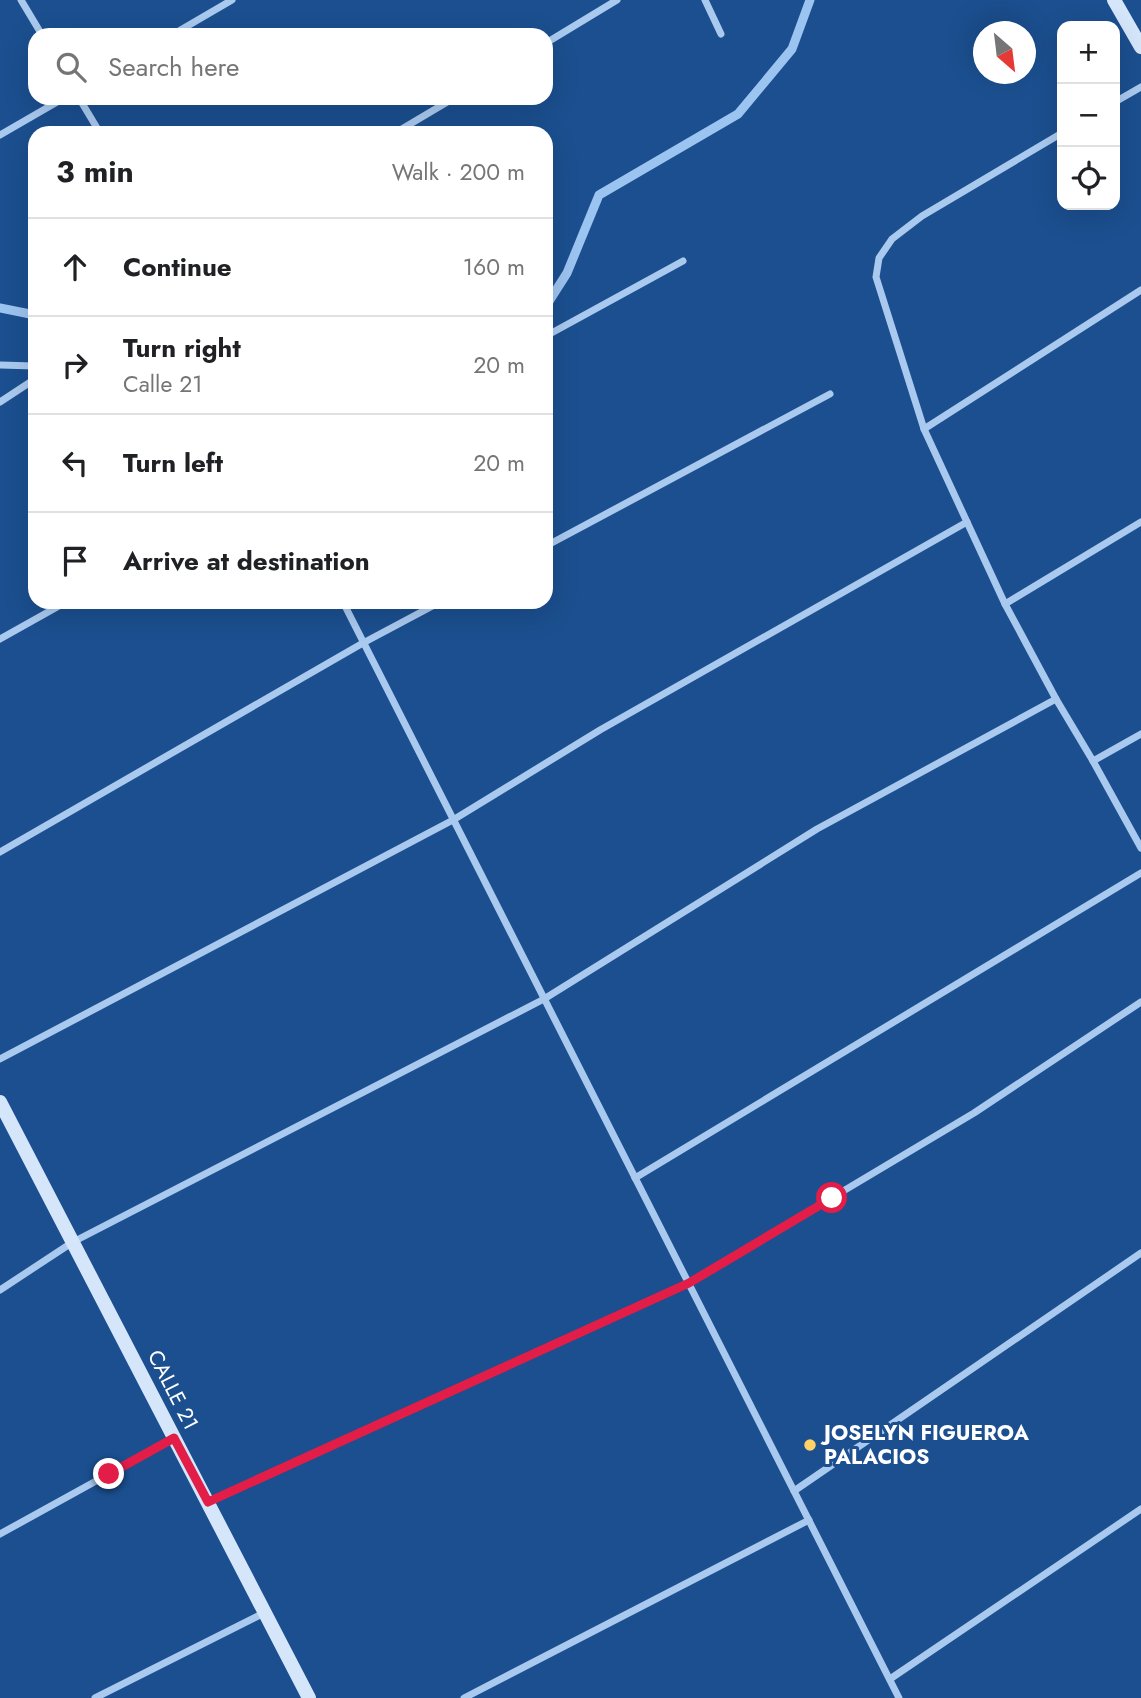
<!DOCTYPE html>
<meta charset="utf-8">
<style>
:root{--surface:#fff;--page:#f2f2f2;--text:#202124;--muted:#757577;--line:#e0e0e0}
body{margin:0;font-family:Jost,sans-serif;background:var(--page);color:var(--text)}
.controls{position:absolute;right:21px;top:21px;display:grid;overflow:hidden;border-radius:14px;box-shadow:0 7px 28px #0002}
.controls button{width:63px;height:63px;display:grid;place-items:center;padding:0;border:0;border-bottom:2px solid var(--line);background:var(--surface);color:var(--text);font:35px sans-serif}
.compass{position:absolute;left:973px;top:21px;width:63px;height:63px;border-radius:50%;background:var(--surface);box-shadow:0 7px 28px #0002;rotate:152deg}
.stop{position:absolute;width:21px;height:21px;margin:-16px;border:5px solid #e11d48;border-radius:50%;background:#fff}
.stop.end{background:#e11d48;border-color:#fff;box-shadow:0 2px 7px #0008}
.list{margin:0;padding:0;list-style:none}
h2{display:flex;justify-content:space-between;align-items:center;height:91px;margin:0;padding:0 28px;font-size:30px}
h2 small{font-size:23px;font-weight:400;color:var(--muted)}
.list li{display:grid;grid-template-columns:46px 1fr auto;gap:21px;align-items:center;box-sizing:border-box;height:98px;padding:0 28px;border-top:2px solid var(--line)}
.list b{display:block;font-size:26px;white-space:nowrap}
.list p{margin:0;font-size:23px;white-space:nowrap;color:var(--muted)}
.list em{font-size:23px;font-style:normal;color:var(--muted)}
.icon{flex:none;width:38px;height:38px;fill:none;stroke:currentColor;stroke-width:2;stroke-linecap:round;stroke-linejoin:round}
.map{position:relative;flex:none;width:1141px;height:1698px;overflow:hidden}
.search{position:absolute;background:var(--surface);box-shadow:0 7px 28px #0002;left:28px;top:28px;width:525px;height:77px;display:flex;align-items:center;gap:18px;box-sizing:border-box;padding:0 24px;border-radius:21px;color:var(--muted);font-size:26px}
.panel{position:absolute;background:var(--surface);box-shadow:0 7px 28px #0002;left:28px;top:126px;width:525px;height:483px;border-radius:21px}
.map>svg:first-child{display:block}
</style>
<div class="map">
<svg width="1141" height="1698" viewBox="0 0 1141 1698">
<rect width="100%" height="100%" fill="#1b4f8f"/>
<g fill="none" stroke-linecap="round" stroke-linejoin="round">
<g stroke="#9cc4f0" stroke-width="9">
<path d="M 546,306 L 567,273 L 599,195 L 738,114 L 792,49 L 810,0"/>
<path d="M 0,308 L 35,315"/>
</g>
<g stroke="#a9c9ee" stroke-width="7">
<path d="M 21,0 L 42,35"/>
<path d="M 705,0 L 721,34"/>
<path d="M 172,35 L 232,0"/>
<path d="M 546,43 L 617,0"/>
<path d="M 79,98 L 100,133"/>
<path d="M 1115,102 L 1141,87"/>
<path d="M 395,133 L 454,98"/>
<path d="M 1062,133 L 922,216 L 892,239 L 879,258 L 876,277 L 924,429 L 967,522 L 1005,604 L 1056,699 L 1093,761 L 1141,848"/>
<path d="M 0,135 L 64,98"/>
<path d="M 546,336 L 683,261"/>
<path d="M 0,365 L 35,366"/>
<path d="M 0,402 L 35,379"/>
<path d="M 924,429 L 1141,290"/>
<path d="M 546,546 L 830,394"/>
<path d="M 343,602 L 899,1698"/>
<path d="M 1005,604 L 1141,522"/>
<path d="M 0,639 L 66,602"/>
<path d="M 1093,761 L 1141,734"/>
<path d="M 0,852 L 363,643 L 440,602"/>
<path d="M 0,1059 L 453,820 L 600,730 L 967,522"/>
<path d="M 635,1178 L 1141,873"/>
<path d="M 0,1290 L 73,1242 L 544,999 L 817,829 L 1056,699"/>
<path d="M 794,1491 L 1141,1253"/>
<path d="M 208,1502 L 689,1283 L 974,1113 L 1141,1002"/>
<path d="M 0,1534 L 174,1438"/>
<path d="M 890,1679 L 1141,1509"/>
<path d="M 95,1698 L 264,1613"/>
<path d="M 464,1698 L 809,1520"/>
</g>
<g stroke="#d6e6fa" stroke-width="14">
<path d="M 1114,0 L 1141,47"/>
<path d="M 0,1102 L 309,1698"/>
</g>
</g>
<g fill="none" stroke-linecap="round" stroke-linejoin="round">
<path stroke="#e11d48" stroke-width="9" d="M 109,1474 L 174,1438 L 208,1502 L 689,1283 L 832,1198"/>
</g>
<circle fill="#ffd166" stroke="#1b4f8f" stroke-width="2.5" cx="810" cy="1445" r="7"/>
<g text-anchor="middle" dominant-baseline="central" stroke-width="6" stroke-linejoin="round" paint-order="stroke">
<g font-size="21" fill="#fff" stroke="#1b4f8f">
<text transform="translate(173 1390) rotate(63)">CALLE 21</text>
</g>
<g font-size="21" font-weight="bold" fill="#fff" stroke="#1b4f8f" text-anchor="start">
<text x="824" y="1433">JOSELYN FIGUEROA<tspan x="824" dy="24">PALACIOS</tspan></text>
</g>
</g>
</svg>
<div class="controls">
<button>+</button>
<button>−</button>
<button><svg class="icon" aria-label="locate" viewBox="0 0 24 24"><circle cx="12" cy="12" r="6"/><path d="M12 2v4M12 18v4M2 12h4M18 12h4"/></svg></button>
</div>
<svg class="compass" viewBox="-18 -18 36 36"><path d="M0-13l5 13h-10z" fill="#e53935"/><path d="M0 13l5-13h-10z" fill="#757577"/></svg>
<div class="stop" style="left:832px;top:1198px"></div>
<div class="stop end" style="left:109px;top:1474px"></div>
<div class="search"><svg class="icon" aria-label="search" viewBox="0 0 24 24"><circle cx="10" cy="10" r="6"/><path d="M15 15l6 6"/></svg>Search here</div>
<section class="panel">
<h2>3 min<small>Walk · 200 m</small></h2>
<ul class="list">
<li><svg class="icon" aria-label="ahead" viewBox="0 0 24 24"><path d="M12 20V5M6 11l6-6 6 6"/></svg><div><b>Continue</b></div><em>160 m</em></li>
<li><svg class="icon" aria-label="right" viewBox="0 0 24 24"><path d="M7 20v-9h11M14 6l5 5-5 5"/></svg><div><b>Turn right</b><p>Calle 21</p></div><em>20 m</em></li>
<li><svg class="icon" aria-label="left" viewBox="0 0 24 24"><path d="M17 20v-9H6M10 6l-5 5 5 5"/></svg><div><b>Turn left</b></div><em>20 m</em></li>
<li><svg class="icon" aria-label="arrive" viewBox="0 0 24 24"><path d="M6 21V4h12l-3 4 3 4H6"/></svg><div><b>Arrive at destination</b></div></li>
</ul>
</section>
</div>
